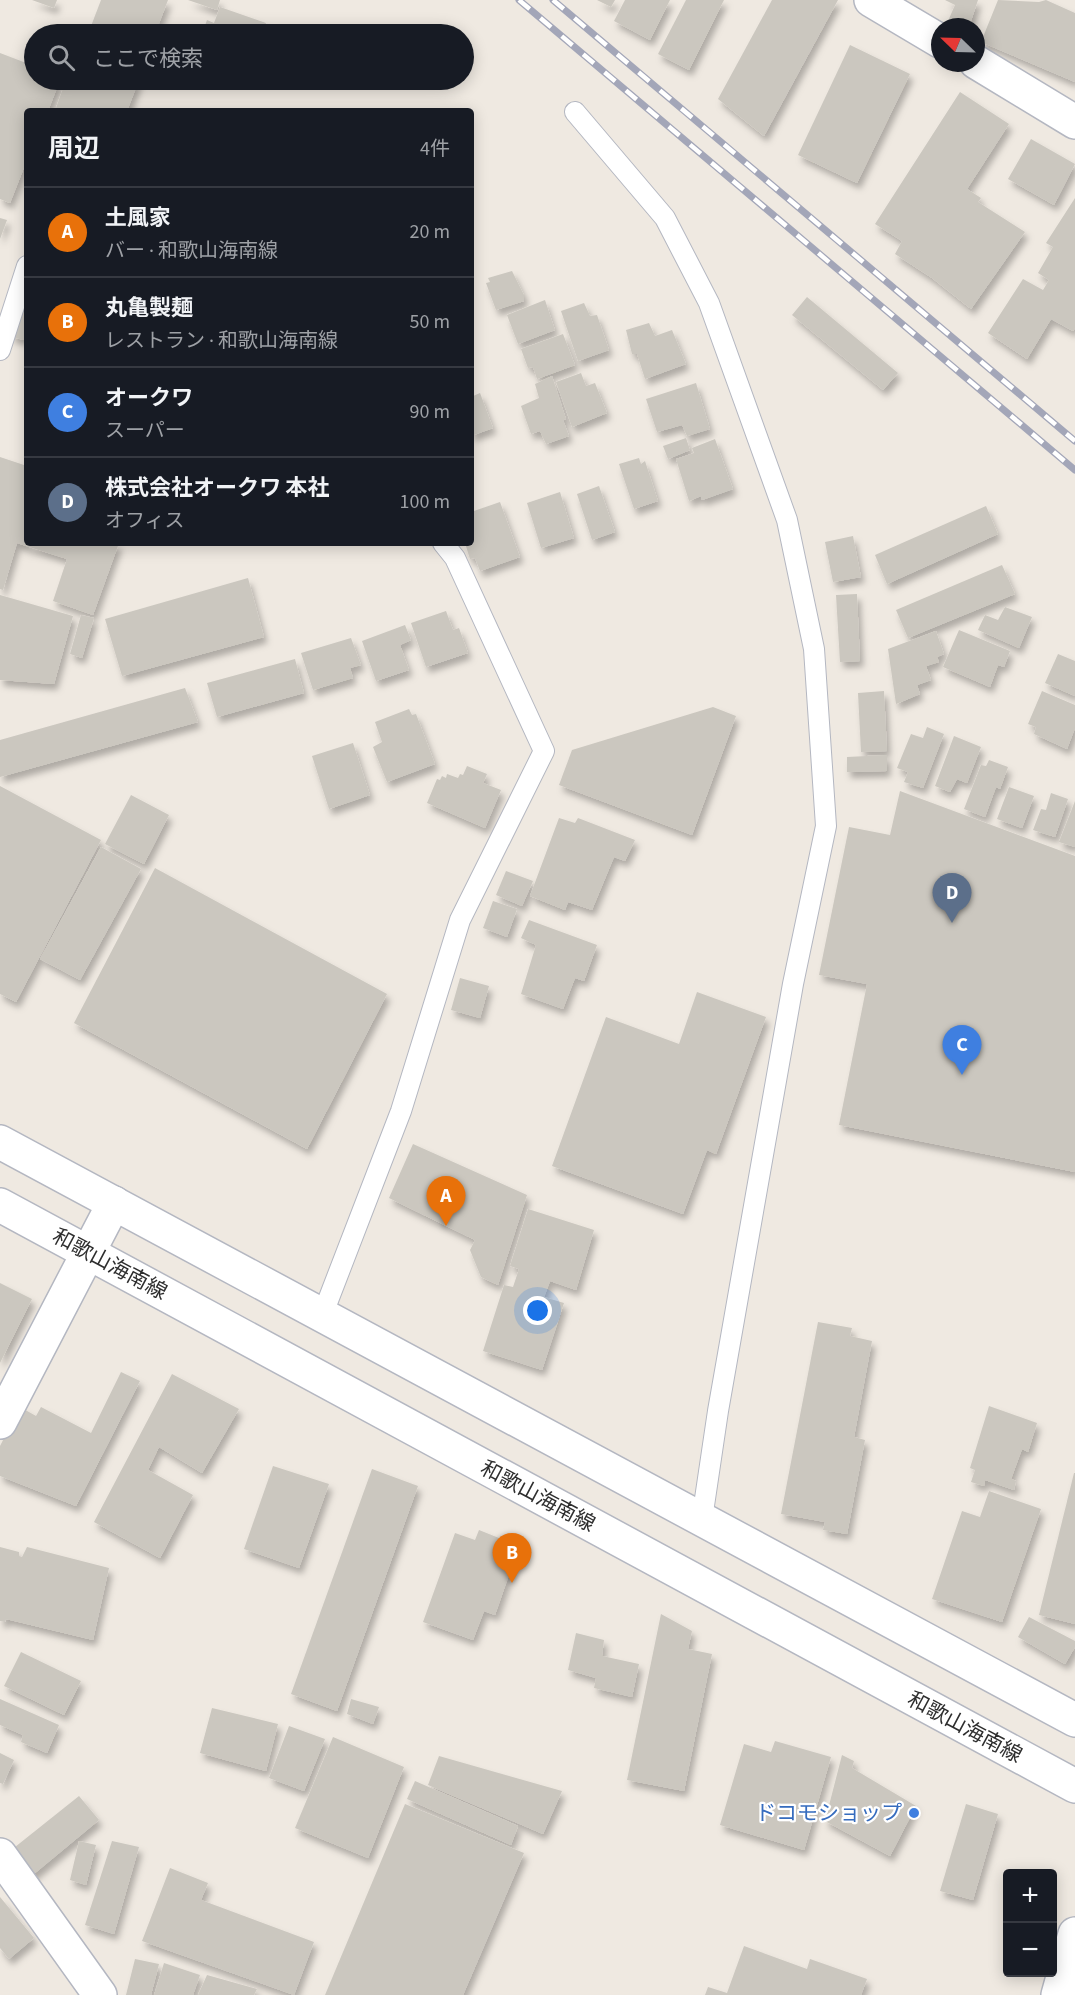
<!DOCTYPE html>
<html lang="ja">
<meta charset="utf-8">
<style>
:root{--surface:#171b24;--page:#242831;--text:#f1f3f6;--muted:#9ea1a6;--line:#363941;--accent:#0b8043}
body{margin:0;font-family:"Source Sans 3","Noto Sans JP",sans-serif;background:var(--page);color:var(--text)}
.controls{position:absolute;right:18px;bottom:18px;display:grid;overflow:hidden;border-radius:6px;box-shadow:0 3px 15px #0003}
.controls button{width:54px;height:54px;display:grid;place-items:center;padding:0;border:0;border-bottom:2px solid var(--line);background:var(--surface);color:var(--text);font:30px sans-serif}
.compass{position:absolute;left:931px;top:18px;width:54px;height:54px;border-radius:50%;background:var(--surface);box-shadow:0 3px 15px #0003;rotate:293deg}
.you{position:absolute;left:538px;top:1311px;width:21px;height:21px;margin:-15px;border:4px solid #fff;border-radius:50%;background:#1a73e8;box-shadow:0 0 0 9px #1a73e833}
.badge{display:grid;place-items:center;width:39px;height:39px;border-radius:50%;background:var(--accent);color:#fff;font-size:20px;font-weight:700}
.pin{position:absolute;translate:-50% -50px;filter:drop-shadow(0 2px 3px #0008)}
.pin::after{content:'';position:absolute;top:32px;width:21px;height:18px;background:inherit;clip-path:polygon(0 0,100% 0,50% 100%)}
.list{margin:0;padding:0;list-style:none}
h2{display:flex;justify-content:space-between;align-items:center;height:78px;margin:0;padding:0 24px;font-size:26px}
h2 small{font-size:20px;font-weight:400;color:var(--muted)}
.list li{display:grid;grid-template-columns:39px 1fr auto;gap:18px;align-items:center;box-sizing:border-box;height:90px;padding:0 24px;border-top:2px solid var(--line)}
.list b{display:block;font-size:22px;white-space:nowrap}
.list p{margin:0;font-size:20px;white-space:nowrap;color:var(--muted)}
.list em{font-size:20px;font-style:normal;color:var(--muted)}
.icon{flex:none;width:33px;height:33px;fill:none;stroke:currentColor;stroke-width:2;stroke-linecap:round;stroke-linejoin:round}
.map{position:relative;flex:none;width:1075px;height:1995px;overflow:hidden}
.search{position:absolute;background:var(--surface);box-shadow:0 3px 15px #0003;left:24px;top:24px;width:450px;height:66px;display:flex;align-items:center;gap:15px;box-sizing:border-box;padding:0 21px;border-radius:33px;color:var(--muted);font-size:22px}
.panel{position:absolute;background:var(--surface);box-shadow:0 3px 15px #0003;left:24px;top:108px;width:450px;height:438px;border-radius:6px}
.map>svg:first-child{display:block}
</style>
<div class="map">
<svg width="1075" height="1995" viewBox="0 0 1075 1995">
<defs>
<filter id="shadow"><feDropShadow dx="3.5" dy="6" stdDeviation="3" flood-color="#0004"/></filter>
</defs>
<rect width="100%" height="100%" fill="#efe9e1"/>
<g fill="#cbc7bf" filter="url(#shadow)">
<path d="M 32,0 L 57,0 L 54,8 Z"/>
<path d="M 101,0 L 168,0 L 155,34 L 88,34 Z"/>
<path d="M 188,0 L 220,0 L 217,10 Z"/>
<path d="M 597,0 L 615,0 L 611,7 Z"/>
<path d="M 625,0 L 670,0 L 650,40 L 614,21 Z"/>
<path d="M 686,0 L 724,0 L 689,70 L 658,54 Z"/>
<path d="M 772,0 L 838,0 L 764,136 L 718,99 Z"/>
<path d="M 945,0 L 978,0 L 969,27 L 960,27 L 948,21 L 955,5 Z"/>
<path d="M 998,0 L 1039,2 L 1046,0 L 1075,13 L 1075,82 L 981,42 Z"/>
<path d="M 220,7 L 266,23 L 262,34 L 202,34 L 207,20 L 214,23 Z"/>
<path d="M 850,45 L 910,74 L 857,183 L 798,155 Z"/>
<path d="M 0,53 L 34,66 L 34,80 L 60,80 L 48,111 L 27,111 L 27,160 L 10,203 L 0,199 Z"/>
<path d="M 72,80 L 139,80 L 127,111 L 55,111 L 63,88 L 68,90 Z"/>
<path d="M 960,92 L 1009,124 L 967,189 L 981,198 L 978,202 L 1025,232 L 971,309 L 932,278 L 895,254 L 902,241 L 875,224 Z"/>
<path d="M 1031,139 L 1075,164 L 1054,205 L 1008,179 Z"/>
<path d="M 1075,198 L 1075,328 L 1073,331 L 1051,319 L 1027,359 L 988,333 L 1023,279 L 1043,290 L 1049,280 L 1038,273 L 1053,247 L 1046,243 Z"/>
<path d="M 0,218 L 7,220 L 0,239 Z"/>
<path d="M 512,271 L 524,295 L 524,301 L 496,310 L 486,283 L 490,282 L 488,278 Z"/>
<path d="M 27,297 L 27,333 L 23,340 L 10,336 Z"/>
<path d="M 807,297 L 898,373 L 883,390 L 792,315 Z"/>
<path d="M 545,300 L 555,330 L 518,344 L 507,315 Z"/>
<path d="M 584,303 L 590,316 L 597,315 L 609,350 L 578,361 L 561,311 Z"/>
<path d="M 649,323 L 655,336 L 672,330 L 686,364 L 645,379 L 637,354 L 632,354 L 626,330 Z"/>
<path d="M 563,334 L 575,365 L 537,379 L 533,367 L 528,368 L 521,349 Z"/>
<path d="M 581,373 L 586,386 L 595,383 L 607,413 L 572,427 L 556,382 Z"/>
<path d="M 552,376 L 566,419 L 563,420 L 569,436 L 546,444 L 540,431 L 531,434 L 521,406 L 539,398 L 535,384 Z"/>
<path d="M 696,383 L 710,429 L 687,436 L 682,425 L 657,432 L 646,399 Z"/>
<path d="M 480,393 L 493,428 L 471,436 L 471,397 Z"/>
<path d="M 686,438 L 690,450 L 668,459 L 663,446 Z"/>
<path d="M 715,439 L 733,489 L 702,500 L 701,496 L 689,501 L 676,459 L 694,453 L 692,448 Z"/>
<path d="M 0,457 L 27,466 L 27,543 L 119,543 L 93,615 L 53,601 L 67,559 L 17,543 L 3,590 L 0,589 Z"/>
<path d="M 639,458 L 641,464 L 645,461 L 658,501 L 634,509 L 619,464 Z"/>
<path d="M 599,486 L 615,532 L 592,540 L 577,494 Z"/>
<path d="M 560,492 L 574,538 L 541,548 L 527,503 Z"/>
<path d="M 500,502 L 520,557 L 480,571 L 475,558 L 470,559 L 465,543 L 471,543 L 471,512 Z"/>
<path d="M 986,506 L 998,534 L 887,584 L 875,555 Z"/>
<path d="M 853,536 L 861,577 L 833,582 L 825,542 Z"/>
<path d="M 1002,565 L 1015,594 L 908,638 L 896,610 Z"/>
<path d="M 248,578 L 264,637 L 122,676 L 105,619 Z"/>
<path d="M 857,594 L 860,661 L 840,662 L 836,595 Z"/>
<path d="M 0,595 L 73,616 L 54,684 L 0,680 Z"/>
<path d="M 1005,607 L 1032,617 L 1019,648 L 978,630 L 985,615 L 998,620 Z"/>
<path d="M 446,611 L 453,630 L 459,628 L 468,653 L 426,667 L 411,623 Z"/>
<path d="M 81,615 L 94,618 L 82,658 L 70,654 Z"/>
<path d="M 405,625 L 411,640 L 400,645 L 409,670 L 376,681 L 362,641 Z"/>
<path d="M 959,630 L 1010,651 L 1004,667 L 998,665 L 990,687 L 943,667 Z"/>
<path d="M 936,631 L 944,654 L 937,657 L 939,662 L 926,666 L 931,680 L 917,685 L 920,694 L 896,704 L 888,649 Z"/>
<path d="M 351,638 L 361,665 L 350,668 L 353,678 L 313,690 L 301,653 Z"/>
<path d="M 1058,654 L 1075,661 L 1075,696 L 1045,683 Z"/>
<path d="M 295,659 L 304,693 L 217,717 L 207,683 Z"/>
<path d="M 185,688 L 198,722 L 0,777 L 0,740 Z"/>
<path d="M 884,691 L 887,751 L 861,752 L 858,693 Z"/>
<path d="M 1042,691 L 1075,705 L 1075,728 L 1067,749 L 1034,734 L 1036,727 L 1028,724 Z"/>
<path d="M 713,707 L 736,716 L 692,835 L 559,785 L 572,750 Z"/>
<path d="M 409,709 L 412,715 L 416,714 L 435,764 L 387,782 L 373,747 L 382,742 L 375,722 Z"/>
<path d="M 927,727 L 944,734 L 923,788 L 904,782 L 908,772 L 897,768 L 911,734 L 923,738 Z"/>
<path d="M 954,736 L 981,747 L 967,783 L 957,779 L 950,792 L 935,786 Z"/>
<path d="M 353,743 L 370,795 L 329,809 L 312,756 Z"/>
<path d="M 887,755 L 887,771 L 847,772 L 847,757 Z"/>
<path d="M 989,760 L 1008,767 L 1000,789 L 996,787 L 985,817 L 964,809 L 981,765 L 986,766 Z"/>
<path d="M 467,766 L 487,774 L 483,783 L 501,790 L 485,828 L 427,803 L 437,779 L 440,780 L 442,776 L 446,778 L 447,774 L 458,778 L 460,774 L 463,775 Z"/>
<path d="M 0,786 L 101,840 L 16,1002 L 0,994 Z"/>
<path d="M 1009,787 L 1034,796 L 1022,828 L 997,819 Z"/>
<path d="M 900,791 L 1075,856 L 1075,1172 L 839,1125 L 867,984 L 819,975 L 849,827 L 890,835 Z"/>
<path d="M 1051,793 L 1068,799 L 1055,837 L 1033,830 L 1041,809 L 1046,810 Z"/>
<path d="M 131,795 L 169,815 L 144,864 L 105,844 Z"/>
<path d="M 1075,801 L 1075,847 L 1059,842 Z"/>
<path d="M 559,818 L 575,823 L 578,818 L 635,840 L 625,861 L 614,857 L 592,910 L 568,902 L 565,910 L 530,896 Z"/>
<path d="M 101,847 L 141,869 L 80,980 L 40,959 Z"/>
<path d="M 155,868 L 387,994 L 307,1149 L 74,1023 Z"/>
<path d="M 506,871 L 533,881 L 522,906 L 496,895 Z"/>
<path d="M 493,901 L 517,909 L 507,937 L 483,928 Z"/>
<path d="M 529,920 L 597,945 L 584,981 L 575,978 L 563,1009 L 521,994 L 536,945 L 521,938 Z"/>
<path d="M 460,978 L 489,986 L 480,1018 L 451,1010 Z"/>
<path d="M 697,992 L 766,1017 L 716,1154 L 707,1150 L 683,1214 L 552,1166 L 606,1017 L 679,1044 Z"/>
<path d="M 413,1144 L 527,1195 L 498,1285 L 481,1277 L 470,1250 L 475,1240 L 389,1198 Z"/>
<path d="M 528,1209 L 594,1230 L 576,1290 L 550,1281 L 544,1297 L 564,1303 L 542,1370 L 483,1351 L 504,1285 L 513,1287 L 519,1269 L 510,1266 Z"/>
<path d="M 0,1283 L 32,1299 L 0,1363 Z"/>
<path d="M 818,1322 L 852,1328 L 850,1336 L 872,1341 L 854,1437 L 865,1440 L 847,1534 L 823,1530 L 825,1522 L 781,1514 Z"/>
<path d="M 121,1372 L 140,1381 L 76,1506 L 0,1476 L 0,1446 L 20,1407 L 36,1416 L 41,1407 L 91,1433 Z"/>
<path d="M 172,1374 L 239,1409 L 202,1473 L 159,1447 L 148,1470 L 193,1495 L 160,1558 L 94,1522 Z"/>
<path d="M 989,1406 L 1037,1423 L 1028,1452 L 1022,1449 L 1011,1479 L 1016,1481 L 1014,1490 L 985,1480 L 984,1486 L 971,1482 L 975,1470 L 970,1468 Z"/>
<path d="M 273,1466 L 329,1484 L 299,1568 L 244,1549 Z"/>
<path d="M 372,1469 L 418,1486 L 337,1711 L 291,1694 Z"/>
<path d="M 1074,1473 L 1075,1473 L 1075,1624 L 1039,1615 Z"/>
<path d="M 989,1491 L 1041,1509 L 1002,1622 L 932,1599 L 962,1511 L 980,1517 Z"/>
<path d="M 479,1530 L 519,1546 L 495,1615 L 484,1611 L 473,1640 L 423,1622 L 455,1533 L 475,1540 Z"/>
<path d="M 0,1547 L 19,1552 L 19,1556 L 22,1557 L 27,1547 L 109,1568 L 93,1640 L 6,1619 L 5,1622 L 0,1621 Z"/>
<path d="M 661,1614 L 692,1631 L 688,1649 L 712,1654 L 684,1791 L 627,1780 Z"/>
<path d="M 1029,1617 L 1075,1641 L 1075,1647 L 1065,1664 L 1018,1637 Z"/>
<path d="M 576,1633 L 604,1640 L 602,1656 L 639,1664 L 632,1697 L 594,1688 L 596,1678 L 568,1670 Z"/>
<path d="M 21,1652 L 81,1681 L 64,1715 L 4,1686 Z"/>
<path d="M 0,1699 L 59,1725 L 47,1753 L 21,1742 L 23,1735 L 0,1725 Z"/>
<path d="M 351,1699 L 379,1707 L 373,1724 L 347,1714 Z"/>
<path d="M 212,1708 L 278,1724 L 266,1771 L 200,1753 Z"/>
<path d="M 289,1726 L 325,1739 L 304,1791 L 269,1778 Z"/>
<path d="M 333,1737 L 404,1767 L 368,1858 L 295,1828 Z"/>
<path d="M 775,1741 L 831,1757 L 804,1850 L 720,1825 L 744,1744 L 771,1752 Z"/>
<path d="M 0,1753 L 14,1760 L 3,1784 L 0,1783 Z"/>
<path d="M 842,1755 L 854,1761 L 852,1768 L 916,1806 L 890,1856 L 825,1821 Z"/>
<path d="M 439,1756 L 562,1791 L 543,1834 L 428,1785 Z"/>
<path d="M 415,1781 L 518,1826 L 511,1845 L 407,1799 Z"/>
<path d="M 79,1796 L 99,1820 L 23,1883 L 5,1855 Z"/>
<path d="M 405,1804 L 524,1853 L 463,1995 L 325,1995 Z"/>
<path d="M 966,1804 L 998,1814 L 973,1900 L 940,1891 Z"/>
<path d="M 79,1841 L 96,1845 L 86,1885 L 70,1880 Z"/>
<path d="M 112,1841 L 139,1847 L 114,1934 L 85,1925 Z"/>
<path d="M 170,1868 L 208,1883 L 201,1900 L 314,1942 L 294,1995 L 142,1941 Z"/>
<path d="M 0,1897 L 34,1938 L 9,1959 L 0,1948 Z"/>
<path d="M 744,1946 L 807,1969 L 810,1959 L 867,1979 L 861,1995 L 705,1995 L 708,1987 L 727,1993 Z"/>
<path d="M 135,1959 L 159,1964 L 151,1995 L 126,1995 Z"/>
<path d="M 164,1963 L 200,1975 L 193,1995 L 154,1995 Z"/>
<path d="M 207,1975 L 257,1989 L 254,1995 L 198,1995 Z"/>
</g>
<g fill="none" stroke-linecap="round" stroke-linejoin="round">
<g stroke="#b4b7c1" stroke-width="22">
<g id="lane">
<path d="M 575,112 L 665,218 L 709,303 L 787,520 L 814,649 L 826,826 L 793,984 L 718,1411 L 702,1519"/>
<path d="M 0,350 L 27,266"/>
<path d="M 322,1316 L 401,1111 L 460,920 L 544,751 L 455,558 L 443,543"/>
</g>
</g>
<g stroke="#b4b7c1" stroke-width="36">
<g id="street">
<path d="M 0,1422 L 114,1203"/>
<path d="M 0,1855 L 100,1995"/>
<path d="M 1058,1995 L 1075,1934"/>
</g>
</g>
<g stroke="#b4b7c1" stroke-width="36">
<g id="secondary">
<path d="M 871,0 L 940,41"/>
<path d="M 976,62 L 1075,122"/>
<path d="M 0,1142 L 1075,1720"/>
<path d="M 0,1205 L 1075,1786"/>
</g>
</g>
<use href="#lane" stroke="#fff" stroke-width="20"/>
<use href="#street" stroke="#fff" stroke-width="33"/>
<use href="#secondary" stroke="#fff" stroke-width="33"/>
<g stroke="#a3a6b8" stroke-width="7">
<g id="rail">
<path d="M 519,0 L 1075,470"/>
<path d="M 553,0 L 1075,441"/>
</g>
</g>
<use href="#rail" stroke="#fff" stroke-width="4.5" stroke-dasharray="14" stroke-linecap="butt"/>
</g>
<circle fill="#3f7fe0" stroke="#fff" stroke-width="2" cx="914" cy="1813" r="6"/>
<g text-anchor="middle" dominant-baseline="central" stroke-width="4.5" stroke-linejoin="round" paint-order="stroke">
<g font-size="21" fill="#2e2e2e" stroke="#fff">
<text transform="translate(110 1264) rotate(28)">和歌山海南線</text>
<text transform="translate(538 1496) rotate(28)">和歌山海南線</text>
<text transform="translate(965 1727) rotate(28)">和歌山海南線</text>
</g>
<g font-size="21" fill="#366cbe" stroke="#fff" text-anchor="end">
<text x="902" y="1813">ドコモショップ</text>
</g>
</g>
</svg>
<div class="controls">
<button>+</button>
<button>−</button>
</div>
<svg class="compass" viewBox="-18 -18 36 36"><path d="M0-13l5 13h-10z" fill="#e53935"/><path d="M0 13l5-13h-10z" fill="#9ea1a6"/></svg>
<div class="you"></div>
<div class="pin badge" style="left:446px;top:1226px;background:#e8710a">A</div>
<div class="pin badge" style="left:512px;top:1583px;background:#e8710a">B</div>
<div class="pin badge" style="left:962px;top:1075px;background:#3f7fe0">C</div>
<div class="pin badge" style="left:952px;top:923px;background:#5c6f8a">D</div>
<div class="search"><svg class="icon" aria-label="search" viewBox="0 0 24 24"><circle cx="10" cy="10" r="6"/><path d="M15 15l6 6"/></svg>ここで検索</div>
<section class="panel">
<h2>周辺<small>4件</small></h2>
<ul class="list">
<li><span class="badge" style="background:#e8710a">A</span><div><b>土風家</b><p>バー · 和歌山海南線</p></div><em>20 m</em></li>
<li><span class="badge" style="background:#e8710a">B</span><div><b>丸亀製麺</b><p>レストラン · 和歌山海南線</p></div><em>50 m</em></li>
<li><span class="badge" style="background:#3f7fe0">C</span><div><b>オークワ</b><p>スーパー</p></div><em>90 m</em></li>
<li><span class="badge" style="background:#5c6f8a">D</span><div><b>株式会社オークワ 本社</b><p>オフィス</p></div><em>100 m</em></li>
</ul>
</section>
</div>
